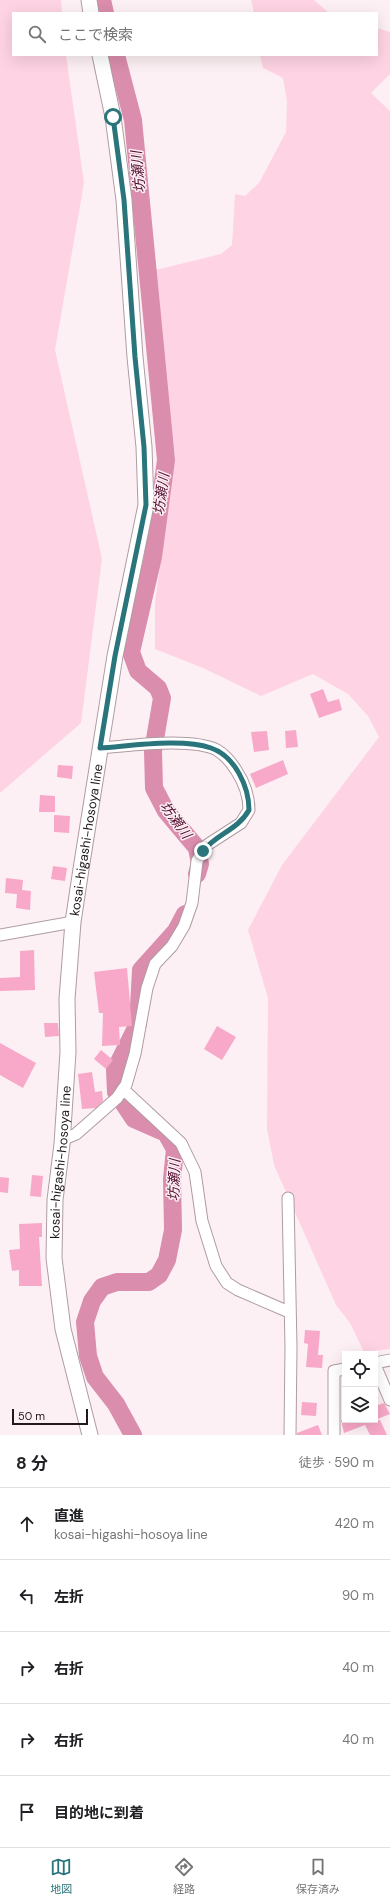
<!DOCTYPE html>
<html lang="ja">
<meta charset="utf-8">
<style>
:root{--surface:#fff;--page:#f6f6f6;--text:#202124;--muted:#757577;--line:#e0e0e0;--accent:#2a747b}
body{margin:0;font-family:"DM Sans","Noto Sans JP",sans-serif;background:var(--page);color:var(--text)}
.controls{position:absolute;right:12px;bottom:12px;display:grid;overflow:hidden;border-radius:0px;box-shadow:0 4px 16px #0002}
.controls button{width:36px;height:36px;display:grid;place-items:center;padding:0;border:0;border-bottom:1px solid var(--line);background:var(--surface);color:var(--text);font:20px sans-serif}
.scale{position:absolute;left:12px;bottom:10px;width:76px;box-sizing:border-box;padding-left:4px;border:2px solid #21191c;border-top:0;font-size:11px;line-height:14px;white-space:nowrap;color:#21191c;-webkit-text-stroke:3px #fdf0f4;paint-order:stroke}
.stop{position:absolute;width:12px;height:12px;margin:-9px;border:3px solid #2a747b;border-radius:50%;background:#fff}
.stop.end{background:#2a747b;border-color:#fff;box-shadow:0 1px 4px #0008}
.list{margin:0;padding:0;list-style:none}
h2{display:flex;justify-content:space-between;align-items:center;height:52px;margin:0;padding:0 16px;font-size:17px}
h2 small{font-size:13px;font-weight:400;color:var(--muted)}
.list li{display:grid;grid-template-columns:26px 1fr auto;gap:12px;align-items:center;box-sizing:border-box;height:72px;padding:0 16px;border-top:1px solid var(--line)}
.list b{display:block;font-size:15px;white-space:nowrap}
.list p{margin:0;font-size:13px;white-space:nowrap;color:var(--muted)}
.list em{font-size:13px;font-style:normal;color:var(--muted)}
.icon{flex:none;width:22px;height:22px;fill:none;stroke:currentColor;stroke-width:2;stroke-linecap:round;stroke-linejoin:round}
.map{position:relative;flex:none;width:390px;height:1435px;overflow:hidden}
.search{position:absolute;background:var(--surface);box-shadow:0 4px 16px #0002;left:12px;right:12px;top:12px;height:44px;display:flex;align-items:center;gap:10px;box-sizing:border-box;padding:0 14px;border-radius:0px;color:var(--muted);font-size:15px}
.sheet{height:412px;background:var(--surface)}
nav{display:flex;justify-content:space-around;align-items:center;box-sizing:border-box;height:56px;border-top:1px solid var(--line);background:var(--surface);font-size:11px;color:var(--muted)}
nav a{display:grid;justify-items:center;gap:2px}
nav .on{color:var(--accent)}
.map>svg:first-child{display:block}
</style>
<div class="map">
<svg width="390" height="1435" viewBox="0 0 390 1435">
<rect width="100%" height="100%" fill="#fdf0f4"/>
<g fill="#fed3e3">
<path d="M 0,0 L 61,0 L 62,13 L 13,13 L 13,55 L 66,55 L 84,183 L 55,350 L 102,559 L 81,723 L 0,793 Z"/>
<path d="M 251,0 L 314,0 L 329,13 L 254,13 Z"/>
<path d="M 377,28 L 390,32 L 390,74 L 371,93 L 390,111 L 390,1349 L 364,1352 L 350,1323 L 336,1305 L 274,1165 L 267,1129 L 268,998 L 248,930 L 282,865 L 379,737 L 368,716 L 348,694 L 313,674 L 261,696 L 203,668 L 155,649 L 155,602 L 175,460 L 174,448 L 166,419 L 166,397 L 162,356 L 162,332 L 158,319 L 154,285 L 156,270 L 221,254 L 232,245 L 235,194 L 245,196 L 259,183 L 286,132 L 287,101 L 283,78 L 263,68 L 260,55 L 377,55 Z"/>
</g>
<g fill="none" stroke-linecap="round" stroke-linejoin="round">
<g stroke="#da8dac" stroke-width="18">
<path d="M 102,0 L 105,13"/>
<path d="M 116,55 L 133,120 L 166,460 L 153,557 L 131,652 L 138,671 L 158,688 L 162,698 L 153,751 L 154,788 L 166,811 L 197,848 L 200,864 L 197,874"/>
<path d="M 133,1435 L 116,1404 L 95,1377 L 88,1356 L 85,1322 L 92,1301 L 102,1287 L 117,1282 L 149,1282 L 159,1275 L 167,1260 L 173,1230 L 172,1179 L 175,1149 L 166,1133 L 134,1119 L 116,1092 L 115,1070 L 138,1024 L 141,970 L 176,931 L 185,914"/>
</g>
</g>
<g fill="#f8a8c8">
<path d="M 323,689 L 328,702 L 339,699 L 342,710 L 319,718 L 310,694 Z"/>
<path d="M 296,730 L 298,747 L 286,748 L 285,731 Z"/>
<path d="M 267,731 L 269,750 L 254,752 L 251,732 Z"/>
<path d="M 283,760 L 288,774 L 256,788 L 250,774 Z"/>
<path d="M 58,765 L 73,766 L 72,779 L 57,777 Z"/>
<path d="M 40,795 L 55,796 L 55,812 L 39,812 Z"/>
<path d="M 54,815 L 70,816 L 69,833 L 54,832 Z"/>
<path d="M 53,866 L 67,868 L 65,881 L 51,879 Z"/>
<path d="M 6,878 L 23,880 L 22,890 L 31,891 L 30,910 L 16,908 L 17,894 L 5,893 Z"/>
<path d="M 34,950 L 35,990 L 0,991 L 0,978 L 20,977 L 20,951 Z"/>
<path d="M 127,968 L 132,1026 L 119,1027 L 120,1045 L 102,1046 L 103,1013 L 99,1013 L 94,972 Z"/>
<path d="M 44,1023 L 58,1023 L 59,1036 L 45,1037 Z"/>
<path d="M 217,1026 L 236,1037 L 222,1060 L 204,1049 Z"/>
<path d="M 0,1043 L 36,1063 L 23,1088 L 0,1075 Z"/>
<path d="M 101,1050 L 113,1060 L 106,1069 L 94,1059 Z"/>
<path d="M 92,1072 L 95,1092 L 102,1091 L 103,1101 L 96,1108 L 82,1109 L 78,1074 Z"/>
<path d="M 32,1175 L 43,1176 L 41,1197 L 30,1196 Z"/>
<path d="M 0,1177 L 9,1178 L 8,1193 L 0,1192 Z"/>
<path d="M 42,1223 L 42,1237 L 39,1237 L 42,1286 L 19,1286 L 19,1270 L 12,1271 L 9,1250 L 20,1249 L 19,1224 Z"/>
<path d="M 305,1330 L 320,1331 L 318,1355 L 323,1355 L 322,1368 L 306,1367 L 308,1344 L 304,1343 Z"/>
<path d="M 302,1402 L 317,1403 L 316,1416 L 301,1415 Z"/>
<path d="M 384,1403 L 390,1414 L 375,1420 L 375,1406 Z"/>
<path d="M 341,1420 L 380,1420 L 387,1435 L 370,1435 L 365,1425 L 344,1433 Z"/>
<path d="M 318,1425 L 322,1435 L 297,1435 L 297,1433 Z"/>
</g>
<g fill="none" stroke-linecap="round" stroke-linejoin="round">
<g stroke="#af9ca3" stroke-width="13">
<g id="minor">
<path d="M 0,935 L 73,922"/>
<path d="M 123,1089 L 181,1143 L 195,1172 L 202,1221 L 216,1266 L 227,1283 L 238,1290 L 289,1312"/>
<path d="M 62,1140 L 76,1134 L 117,1098 L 126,1085 L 135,1054 L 147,988 L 155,964 L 172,946 L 184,926 L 192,903 L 197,861 L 207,845 L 241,823 L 249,810 C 249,796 244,782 236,770 C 231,762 225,755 217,750 C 190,737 130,746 100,748"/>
<path d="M 288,1198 L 291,1347 L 290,1435"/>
<path d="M 375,1363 L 390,1360"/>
<path d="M 375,1365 L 390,1400"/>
<path d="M 334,1435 L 334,1371 L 345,1369"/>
</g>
</g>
<g stroke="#af9ca3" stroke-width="17">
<g id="secondary">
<path d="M 89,0 L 91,13"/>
<path id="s1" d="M 90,1435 L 63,1329 L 54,1258 L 55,1200 L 62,1144 L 68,1052 L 67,999 L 73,922 L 81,869 L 115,656 L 146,505 L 144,447 L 135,357 L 124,200 L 113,117 L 100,55"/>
</g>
</g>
<use href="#minor" stroke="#fff" stroke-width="11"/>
<use href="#secondary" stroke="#fff" stroke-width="15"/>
</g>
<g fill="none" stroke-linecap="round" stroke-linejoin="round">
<path stroke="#2a747b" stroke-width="5" d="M 113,117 L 124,200 L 135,357 L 144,447 L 146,505 L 115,656 L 100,748 C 131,746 182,738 211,748 C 235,756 249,787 249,810 C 238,830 216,834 203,851"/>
</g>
<g text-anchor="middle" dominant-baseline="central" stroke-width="3" stroke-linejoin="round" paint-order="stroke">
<g font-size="13" fill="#21191c" stroke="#fdf0f4">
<text stroke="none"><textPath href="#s1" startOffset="601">kosai-higashi-hosoya line</textPath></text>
<text stroke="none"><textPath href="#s1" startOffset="277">kosai-higashi-hosoya line</textPath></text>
</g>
<g font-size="14" font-style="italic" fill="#513" stroke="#fdf0f4">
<text transform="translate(138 172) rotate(-95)">坊瀬川</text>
<text transform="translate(161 494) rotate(-82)">坊瀬川</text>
<text transform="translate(176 820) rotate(54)">坊瀬川</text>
<text transform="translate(174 1180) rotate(-88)">坊瀬川</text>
</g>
</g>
</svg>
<div class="controls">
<button><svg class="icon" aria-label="locate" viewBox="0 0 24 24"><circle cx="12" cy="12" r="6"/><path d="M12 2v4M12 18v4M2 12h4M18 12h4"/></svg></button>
<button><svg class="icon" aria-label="layers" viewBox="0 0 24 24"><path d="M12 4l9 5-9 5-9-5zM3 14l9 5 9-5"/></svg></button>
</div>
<div class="scale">50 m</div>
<div class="stop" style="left:113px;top:117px"></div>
<div class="stop end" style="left:203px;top:851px"></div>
<div class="search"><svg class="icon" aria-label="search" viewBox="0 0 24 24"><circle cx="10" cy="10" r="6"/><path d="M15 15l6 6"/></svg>ここで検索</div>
</div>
<section class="sheet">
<h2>8 分<small>徒歩 · 590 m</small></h2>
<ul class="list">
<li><svg class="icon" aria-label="ahead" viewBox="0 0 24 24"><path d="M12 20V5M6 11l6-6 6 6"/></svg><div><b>直進</b><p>kosai-higashi-hosoya line</p></div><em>420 m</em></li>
<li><svg class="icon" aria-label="left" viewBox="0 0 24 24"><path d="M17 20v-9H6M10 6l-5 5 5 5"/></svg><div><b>左折</b></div><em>90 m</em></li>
<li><svg class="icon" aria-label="right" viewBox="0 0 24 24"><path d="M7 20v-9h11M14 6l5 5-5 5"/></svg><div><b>右折</b></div><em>40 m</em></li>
<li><svg class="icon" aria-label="right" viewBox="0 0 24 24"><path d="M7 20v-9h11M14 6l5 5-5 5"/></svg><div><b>右折</b></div><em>40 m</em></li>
<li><svg class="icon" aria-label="arrive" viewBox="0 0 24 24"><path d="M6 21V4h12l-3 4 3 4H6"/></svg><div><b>目的地に到着</b></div></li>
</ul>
</section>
<nav>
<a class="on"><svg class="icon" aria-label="map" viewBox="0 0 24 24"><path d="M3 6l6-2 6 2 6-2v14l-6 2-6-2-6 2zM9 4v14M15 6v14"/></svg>地図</a>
<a><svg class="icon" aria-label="directions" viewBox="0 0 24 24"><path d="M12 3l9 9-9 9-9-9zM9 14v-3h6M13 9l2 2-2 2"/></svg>経路</a>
<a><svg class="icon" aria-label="saved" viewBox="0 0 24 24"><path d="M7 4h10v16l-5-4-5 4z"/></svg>保存済み</a>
</nav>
